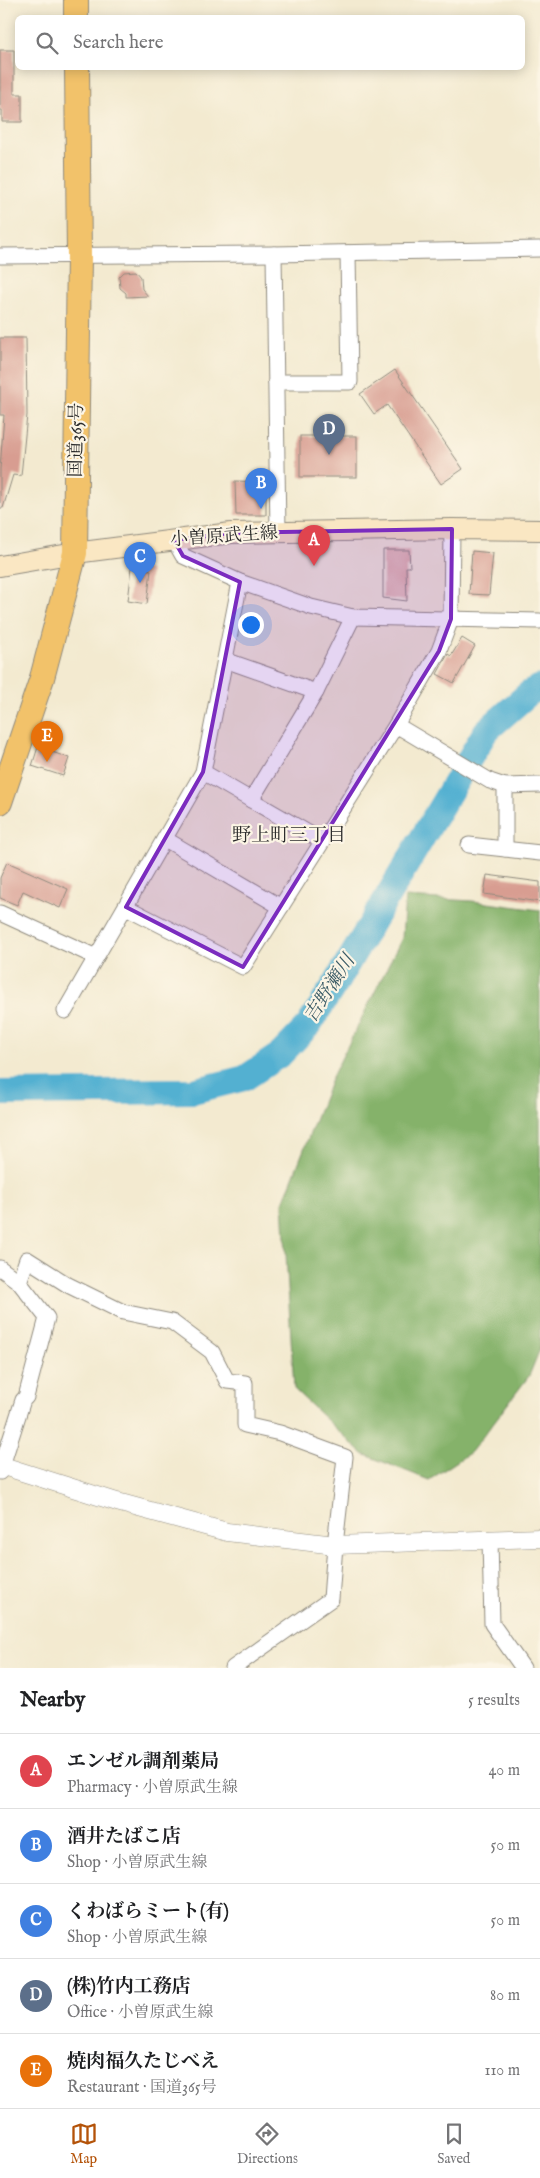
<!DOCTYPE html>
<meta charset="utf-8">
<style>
:root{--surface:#fff;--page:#f6f6f6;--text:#202124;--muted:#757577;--line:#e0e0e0;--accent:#b45309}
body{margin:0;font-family:"IM FELL English","Noto Serif JP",serif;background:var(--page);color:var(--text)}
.you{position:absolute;left:250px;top:624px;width:18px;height:18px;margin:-12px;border:4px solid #fff;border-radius:50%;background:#1a73e8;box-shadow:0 0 0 8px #1a73e833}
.badge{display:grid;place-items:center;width:32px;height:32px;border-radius:50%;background:var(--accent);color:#fff;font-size:16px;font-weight:700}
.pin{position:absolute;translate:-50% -41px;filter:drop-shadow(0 1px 2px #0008)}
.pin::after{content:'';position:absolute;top:26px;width:18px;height:15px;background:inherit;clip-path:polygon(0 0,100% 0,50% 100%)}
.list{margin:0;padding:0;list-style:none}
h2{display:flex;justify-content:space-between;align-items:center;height:65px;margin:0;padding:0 20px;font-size:21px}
h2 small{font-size:16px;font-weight:400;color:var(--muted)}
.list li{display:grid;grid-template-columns:32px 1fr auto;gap:15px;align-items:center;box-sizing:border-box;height:75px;padding:0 20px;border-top:1px solid var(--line)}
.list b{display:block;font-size:19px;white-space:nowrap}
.list p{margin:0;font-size:16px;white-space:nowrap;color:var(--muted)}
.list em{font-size:16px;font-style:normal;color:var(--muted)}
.icon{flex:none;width:28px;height:28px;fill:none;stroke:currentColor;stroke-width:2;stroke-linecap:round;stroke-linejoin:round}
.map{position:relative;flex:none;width:540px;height:1668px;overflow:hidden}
.search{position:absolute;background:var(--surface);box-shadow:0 2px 12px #0003;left:15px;right:15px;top:15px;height:55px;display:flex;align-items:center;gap:12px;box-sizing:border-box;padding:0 18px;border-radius:8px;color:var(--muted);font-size:19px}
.sheet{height:440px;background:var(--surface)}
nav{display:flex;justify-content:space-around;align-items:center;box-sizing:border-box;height:70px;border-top:1px solid var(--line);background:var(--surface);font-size:14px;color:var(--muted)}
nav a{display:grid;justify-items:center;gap:2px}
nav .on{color:var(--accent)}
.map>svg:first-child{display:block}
</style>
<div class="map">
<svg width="540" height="1668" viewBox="0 0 540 1668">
<rect width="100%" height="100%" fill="#fcf5e5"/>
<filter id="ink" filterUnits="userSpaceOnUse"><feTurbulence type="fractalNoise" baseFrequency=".02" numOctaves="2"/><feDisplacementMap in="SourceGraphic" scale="10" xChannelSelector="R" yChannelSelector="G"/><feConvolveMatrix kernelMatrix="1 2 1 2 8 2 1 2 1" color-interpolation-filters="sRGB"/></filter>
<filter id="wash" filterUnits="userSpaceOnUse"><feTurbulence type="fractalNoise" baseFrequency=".0096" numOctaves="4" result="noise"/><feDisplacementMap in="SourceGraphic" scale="20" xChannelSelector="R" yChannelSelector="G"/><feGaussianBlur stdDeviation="1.12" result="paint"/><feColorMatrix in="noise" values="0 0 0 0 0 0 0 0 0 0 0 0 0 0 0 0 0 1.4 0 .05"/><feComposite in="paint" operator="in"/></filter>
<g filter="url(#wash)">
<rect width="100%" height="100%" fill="#f3ead0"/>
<path fill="#85b26b" stroke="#586e4b" d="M 405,897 L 472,901 L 540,910 L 540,1349 L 529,1376 L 471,1452 L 429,1480 L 363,1454 L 294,1389 L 283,1203 L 332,1077 L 402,938 Z"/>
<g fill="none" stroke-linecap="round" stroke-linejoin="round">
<path stroke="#53b0d1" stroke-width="26" d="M 0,1093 L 193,1091 L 245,1078 L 281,1054 L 308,1026 L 337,981 L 486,731 L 528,694 L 540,687"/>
</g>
<g id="blocks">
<g fill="#d89d91">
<path d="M 0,50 L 14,50 L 14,94 L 22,94 L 22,122 L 2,122 L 2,110 L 0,110 Z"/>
<path d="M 136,271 L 141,277 L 142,289 L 148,296 L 126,297 L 126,293 L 120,288 L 119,277 L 124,272 Z"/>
<path d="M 0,338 L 26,338 L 27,415 L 21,476 L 13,475 L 3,508 L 0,508 L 0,469 L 4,415 L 0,415 Z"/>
<path d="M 395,370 L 463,469 L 441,484 L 387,405 L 374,414 L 360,394 Z"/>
<rect x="300" y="436" width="57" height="41"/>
<path d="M 235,481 L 266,482 L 266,515 L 236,515 Z"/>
<path d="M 383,550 L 409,550 L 410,567 L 406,567 L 407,601 L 383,598 Z"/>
<path d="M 472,551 L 493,553 L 489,595 L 469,594 Z"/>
<path d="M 132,567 L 151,570 L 147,604 L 128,601 Z"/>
<path d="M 462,638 L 475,646 L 454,683 L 437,674 L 448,654 L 451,656 Z"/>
<path d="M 38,747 L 69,758 L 63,776 L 32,766 Z"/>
<path d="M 7,862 L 68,889 L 60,908 L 23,891 L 17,905 L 0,898 L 0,878 Z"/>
<path d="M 487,875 L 540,882 L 540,902 L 484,894 Z"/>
</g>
</g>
</g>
<g filter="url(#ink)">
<use href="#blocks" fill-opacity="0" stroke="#8f8a7e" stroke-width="1"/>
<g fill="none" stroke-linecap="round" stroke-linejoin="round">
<g stroke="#8f8a7e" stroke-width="17">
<g id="minor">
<path d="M 274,254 L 278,532"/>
<path d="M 0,256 L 274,254 L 540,249"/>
<path d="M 276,382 L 350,382 L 348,253"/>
<path d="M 240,582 L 311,607 L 353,617 L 540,621"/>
<path d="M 225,660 L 316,692"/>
<path d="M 396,725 L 490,781 L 505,786 L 540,785"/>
<path d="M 203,772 L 322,841"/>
<path d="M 505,786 L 505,849"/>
<path d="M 251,800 L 316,692 L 353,617"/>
<path d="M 165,839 L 281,907"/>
<path d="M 469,845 L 540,853"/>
<path d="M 126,907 L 243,967 L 396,725 L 439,651 L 451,619 L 452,529"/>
<path d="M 0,913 L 96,957"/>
<path d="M 65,1011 L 203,772 L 240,582 L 183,556 L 174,540"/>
<path d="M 0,1268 L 19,1282 L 47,1318 L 26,1397 L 23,1400 L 0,1472"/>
<path d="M 19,1282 L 27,1259 L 68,1285 L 123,1312 L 172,1322 L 212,1352 L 227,1381 L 245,1383 L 245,1425 L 280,1433 L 345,1457 L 335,1545 L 331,1599 L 233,1668"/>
<path d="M 490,1540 L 492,1624 L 523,1668"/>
</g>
</g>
<g stroke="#8f8a7e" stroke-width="19">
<path id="tertiary" d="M 0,1465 L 117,1502 L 227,1532 L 335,1545 L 540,1538"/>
</g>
<g stroke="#8f8a7e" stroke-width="22">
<path id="secondary" d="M 0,566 L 75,553 L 231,533 L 452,529 L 540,530"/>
</g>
<g stroke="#8f8a7e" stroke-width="26">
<g id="trunk">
<path d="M 76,0 L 76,18"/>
<path d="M 0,802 L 42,678 L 75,553 L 79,256 L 77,68"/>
</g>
</g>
<use href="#minor" stroke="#fff" stroke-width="15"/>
<use href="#tertiary" stroke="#fff" stroke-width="18"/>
<use href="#secondary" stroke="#fae7c3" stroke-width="20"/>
<use href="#trunk" stroke="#f2c26a" stroke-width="24"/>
</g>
</g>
<path fill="#7b2cbf" fill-opacity="0.2" stroke="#7b2cbf" stroke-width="4" stroke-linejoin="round" d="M 452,529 L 451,619 L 439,651 L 243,967 L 126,907 L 203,772 L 240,582 L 183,556 L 174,540 L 231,533 Z"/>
<g text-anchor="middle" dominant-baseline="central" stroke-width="4.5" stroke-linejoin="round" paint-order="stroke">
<g font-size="18" fill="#2b2b2b" stroke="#fcf5e5">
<text transform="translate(77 440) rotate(-89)">国道365号</text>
<text transform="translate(224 537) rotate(-4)">小曽原武生線</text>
</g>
<g font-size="19" fill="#2b2b2b" stroke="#fcf5e5">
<text x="289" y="836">野上町三丁目</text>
</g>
<g font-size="19" font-style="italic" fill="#395a65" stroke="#fcf5e5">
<text transform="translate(330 989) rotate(-57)">吉野瀬川</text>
</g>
</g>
</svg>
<div class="you"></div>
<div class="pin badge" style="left:314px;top:566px;background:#e0444e">A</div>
<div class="pin badge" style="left:261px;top:509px;background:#3f7fe0">B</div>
<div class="pin badge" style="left:140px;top:583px;background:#3f7fe0">C</div>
<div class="pin badge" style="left:329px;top:455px;background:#5c6f8a">D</div>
<div class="pin badge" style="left:47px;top:762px;background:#e8710a">E</div>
<div class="search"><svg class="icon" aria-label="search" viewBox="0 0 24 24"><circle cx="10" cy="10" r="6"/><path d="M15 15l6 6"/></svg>Search here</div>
</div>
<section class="sheet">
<h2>Nearby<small>5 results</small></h2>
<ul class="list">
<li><span class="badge" style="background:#e0444e">A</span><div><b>エンゼル調剤薬局</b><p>Pharmacy · 小曽原武生線</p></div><em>40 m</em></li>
<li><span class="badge" style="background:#3f7fe0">B</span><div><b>酒井たばこ店</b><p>Shop · 小曽原武生線</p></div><em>50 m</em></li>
<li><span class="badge" style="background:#3f7fe0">C</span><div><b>くわばらミート(有)</b><p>Shop · 小曽原武生線</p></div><em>50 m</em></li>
<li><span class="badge" style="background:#5c6f8a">D</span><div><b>(株)竹内工務店</b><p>Office · 小曽原武生線</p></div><em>80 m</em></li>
<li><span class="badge" style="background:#e8710a">E</span><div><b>焼肉福久たじべえ</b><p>Restaurant · 国道365号</p></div><em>110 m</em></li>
</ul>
</section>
<nav>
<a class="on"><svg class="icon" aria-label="map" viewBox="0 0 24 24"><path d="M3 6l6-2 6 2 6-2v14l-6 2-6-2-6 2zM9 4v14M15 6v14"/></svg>Map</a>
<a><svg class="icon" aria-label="directions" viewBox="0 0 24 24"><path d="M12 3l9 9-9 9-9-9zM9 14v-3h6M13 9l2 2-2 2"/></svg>Directions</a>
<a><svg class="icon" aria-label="saved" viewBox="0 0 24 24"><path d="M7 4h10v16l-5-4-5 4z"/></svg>Saved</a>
</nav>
